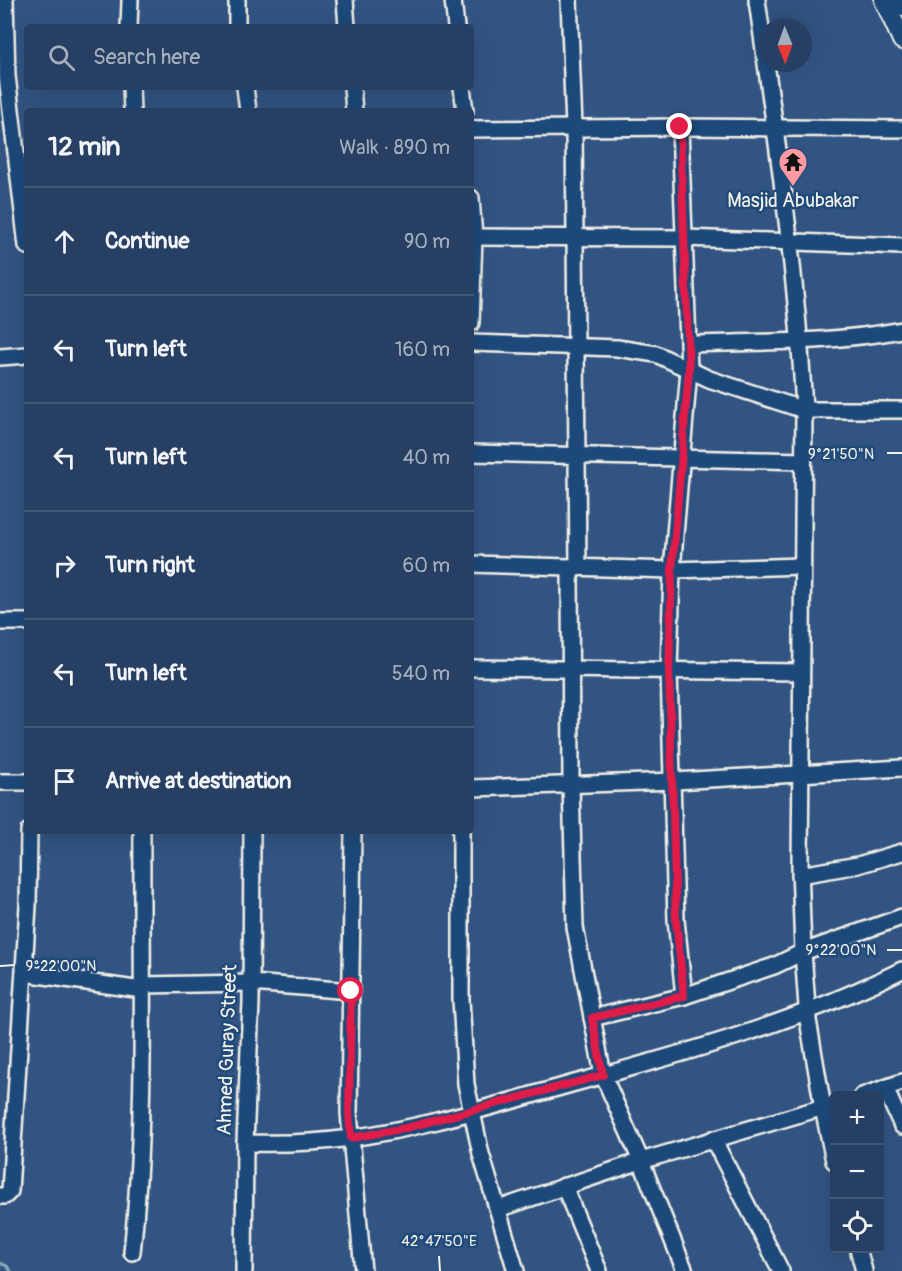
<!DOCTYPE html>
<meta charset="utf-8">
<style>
:root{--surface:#263f62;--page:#324a6b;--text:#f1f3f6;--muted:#a4afbe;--line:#425877}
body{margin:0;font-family:Pangolin,sans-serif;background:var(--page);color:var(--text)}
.controls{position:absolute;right:18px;bottom:18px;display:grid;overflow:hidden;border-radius:6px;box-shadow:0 6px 24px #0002}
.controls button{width:54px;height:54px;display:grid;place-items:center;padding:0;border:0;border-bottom:2px solid var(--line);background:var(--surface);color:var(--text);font:30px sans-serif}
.compass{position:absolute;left:758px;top:18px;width:54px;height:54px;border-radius:50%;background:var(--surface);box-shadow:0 6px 24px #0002;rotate:179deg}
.stop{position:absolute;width:18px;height:18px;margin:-14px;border:4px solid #e11d48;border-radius:50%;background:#fff}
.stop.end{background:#e11d48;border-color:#fff;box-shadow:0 2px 6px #0008}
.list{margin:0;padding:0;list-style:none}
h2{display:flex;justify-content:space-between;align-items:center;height:78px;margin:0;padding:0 24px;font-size:26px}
h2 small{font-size:20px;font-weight:400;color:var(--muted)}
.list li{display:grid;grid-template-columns:39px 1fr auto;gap:18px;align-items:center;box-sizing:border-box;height:108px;padding:0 24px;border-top:2px solid var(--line)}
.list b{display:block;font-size:22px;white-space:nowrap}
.list em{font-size:20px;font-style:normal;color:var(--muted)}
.icon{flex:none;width:33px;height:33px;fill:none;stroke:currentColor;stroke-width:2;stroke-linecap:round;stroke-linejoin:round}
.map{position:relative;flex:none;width:902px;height:1271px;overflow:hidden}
.search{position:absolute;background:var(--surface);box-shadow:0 6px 24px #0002;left:24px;top:24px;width:450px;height:66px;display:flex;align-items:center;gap:15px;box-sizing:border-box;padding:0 21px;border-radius:6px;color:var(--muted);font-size:22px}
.panel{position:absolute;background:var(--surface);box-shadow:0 6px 24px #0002;left:24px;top:108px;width:450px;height:726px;border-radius:6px}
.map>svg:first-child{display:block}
</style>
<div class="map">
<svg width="902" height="1271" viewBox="0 0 902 1271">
<rect width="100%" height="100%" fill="#325483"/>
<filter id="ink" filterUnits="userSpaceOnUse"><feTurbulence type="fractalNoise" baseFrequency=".0167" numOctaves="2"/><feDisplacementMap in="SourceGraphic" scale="12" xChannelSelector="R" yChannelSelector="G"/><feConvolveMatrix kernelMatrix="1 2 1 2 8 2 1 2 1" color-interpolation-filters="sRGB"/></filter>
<g filter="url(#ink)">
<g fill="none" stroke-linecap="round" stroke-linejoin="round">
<path stroke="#88a9b9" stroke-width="3" d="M 0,1263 L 7,1266 L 11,1271"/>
<g stroke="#f4f1e8" stroke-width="20">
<g id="minor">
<path d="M 5,0 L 7,76 L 27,246"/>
<path d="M 237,0 L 237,27"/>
<path d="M 345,0 L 347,27"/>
<path d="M 453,0 L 456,27"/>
<path d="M 569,0 L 574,127 L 578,568"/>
<path d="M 757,0 C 776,136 797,273 804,410 L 800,866 L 803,952 L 808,1020 L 823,1108 L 834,1161"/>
<path d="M 129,27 L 130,0"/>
<path d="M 131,87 L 132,111"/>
<path d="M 245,87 L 248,111"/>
<path d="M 352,87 L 354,111"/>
<path d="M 462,87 L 465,111"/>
<path d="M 680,127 L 689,370 L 672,570 L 669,671 L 676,920 L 684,996"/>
<path d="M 471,129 L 680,127 L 902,129"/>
<path d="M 471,198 L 474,237 L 471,323"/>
<path d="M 471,237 L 685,238 L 902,246"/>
<path d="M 471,343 L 617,348 L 656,354 L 709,379 L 804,410 L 902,410"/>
<path d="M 689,344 C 760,342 832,343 902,330"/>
<path d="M 0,357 L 27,355"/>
<path d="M 471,453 L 803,461"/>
<path d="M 471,564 L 672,570 L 802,566"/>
<path d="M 570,567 L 571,785 L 575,927 L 603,1075 L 641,1161 L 685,1271"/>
<path d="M 0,622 L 27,622"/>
<path d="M 471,668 L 801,672"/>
<path d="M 0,782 L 27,782"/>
<path d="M 471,788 L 675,781 L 902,768"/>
<path d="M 353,831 L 349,1113 L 363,1271"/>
<path d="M 461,831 L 461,999 L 466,1084 L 481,1154 L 516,1271"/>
<path d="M 800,875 L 858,865 L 902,852"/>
<path d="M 24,973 L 142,990"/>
<path d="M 142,985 L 251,983 L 351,991"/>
<path d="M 592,1018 L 684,996 L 774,966 L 803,952 L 902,917"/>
<path d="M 885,1088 L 902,1126"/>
<path d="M 862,1096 L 902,1082"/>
<path d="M 713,1139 L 781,1271"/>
<path d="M 245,1143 C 280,1144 315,1143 350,1138 C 425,1128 498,1104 571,1084 C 683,1054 798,1022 902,970"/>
<path d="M 564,1186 L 599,1271"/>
<path d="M 0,1196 L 5,1196 L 10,1191 L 28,906 L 29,831"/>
<path d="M 498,1209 L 641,1161 L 834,1104"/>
<path d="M 858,1248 L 864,1271"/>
<path d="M 132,1252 C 147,1112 141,971 142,831"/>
<path d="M 244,1271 L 245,1143 L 251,1002 L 252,831"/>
</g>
</g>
<g stroke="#f4f1e8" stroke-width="22">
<g id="major">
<path d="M 884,0 L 902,40"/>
<path d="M 899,0 L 902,6"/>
</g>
</g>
<use href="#minor" stroke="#1f4a7a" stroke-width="15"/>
<use href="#major" stroke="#1f4a7a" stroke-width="18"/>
</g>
</g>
<g fill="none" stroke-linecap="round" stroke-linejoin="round" filter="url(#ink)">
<path stroke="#e11d48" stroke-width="8" d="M 351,991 L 349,1113 L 351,1138 L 406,1128 L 603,1075 L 592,1018 L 684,996 L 676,920 L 669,671 L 672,570 L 689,370 L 680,127"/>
</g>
<path fill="none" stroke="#f4f1e8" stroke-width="2" d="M 887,453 L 902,453M 887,950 L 902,950M 0,966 L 15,965M 439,1256 L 440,1271"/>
<defs>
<g id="temple-pin" transform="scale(1.5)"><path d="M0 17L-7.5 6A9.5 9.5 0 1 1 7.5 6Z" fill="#ff9aa2" stroke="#1f4a7a"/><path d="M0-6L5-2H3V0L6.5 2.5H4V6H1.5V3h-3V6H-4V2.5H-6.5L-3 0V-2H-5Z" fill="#111"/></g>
</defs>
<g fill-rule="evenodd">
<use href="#temple-pin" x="793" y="162"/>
</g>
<g text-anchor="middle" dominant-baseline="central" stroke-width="5" stroke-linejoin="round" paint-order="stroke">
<g font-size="20" fill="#f4f1e8" stroke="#1f4a7a">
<text x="793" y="200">Masjid Abubakar</text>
</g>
<g font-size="20" fill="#f4f1e8" stroke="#1f4a7a">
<text transform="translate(227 1050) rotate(-88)">Ahmed Guray Street</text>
</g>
</g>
<g font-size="15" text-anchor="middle" fill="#f4f1e8" stroke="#1f4a7a" stroke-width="5" stroke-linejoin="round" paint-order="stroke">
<text x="841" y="459">9°21'50"N</text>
<text x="841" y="955">9°22'00"N</text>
<text x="61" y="971">9°22'00"N</text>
<text x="439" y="1246">42°47'50"E</text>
</g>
</svg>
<div class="controls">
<button>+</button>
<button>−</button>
<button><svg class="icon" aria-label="locate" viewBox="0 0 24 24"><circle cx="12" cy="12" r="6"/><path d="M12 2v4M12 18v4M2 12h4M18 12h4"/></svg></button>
</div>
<svg class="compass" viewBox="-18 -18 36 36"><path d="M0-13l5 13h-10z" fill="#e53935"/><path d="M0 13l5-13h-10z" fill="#a4afbe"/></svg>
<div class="stop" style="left:351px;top:991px"></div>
<div class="stop end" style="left:680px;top:127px"></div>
<div class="search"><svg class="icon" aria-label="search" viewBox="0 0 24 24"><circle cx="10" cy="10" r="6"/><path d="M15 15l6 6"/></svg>Search here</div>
<section class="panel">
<h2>12 min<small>Walk · 890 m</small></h2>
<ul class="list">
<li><svg class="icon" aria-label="ahead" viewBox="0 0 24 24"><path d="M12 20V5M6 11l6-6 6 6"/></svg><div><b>Continue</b></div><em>90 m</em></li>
<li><svg class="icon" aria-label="left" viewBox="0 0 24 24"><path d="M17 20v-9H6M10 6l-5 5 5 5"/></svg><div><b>Turn left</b></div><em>160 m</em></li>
<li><svg class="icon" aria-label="left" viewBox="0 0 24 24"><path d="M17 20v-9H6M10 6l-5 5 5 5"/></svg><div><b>Turn left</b></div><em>40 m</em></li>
<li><svg class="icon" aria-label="right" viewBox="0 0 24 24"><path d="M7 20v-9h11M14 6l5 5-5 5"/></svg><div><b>Turn right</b></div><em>60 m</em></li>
<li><svg class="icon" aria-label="left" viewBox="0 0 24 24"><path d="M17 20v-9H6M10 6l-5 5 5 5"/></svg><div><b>Turn left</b></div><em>540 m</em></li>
<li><svg class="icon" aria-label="arrive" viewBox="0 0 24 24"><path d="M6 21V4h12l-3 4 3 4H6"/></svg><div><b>Arrive at destination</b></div></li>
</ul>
</section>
</div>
